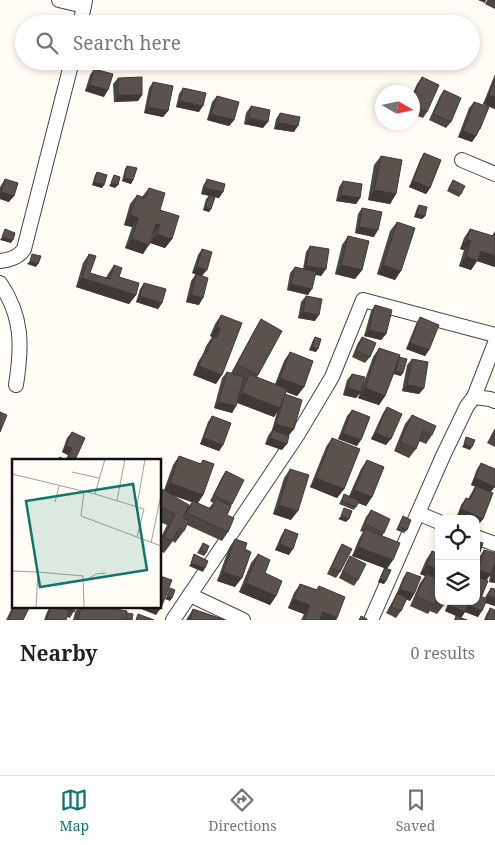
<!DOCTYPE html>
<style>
:root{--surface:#fff;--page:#f6f6f6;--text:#202124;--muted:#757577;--line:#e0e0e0;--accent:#0f766e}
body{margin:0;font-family:"Noto Serif",serif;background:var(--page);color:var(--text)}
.controls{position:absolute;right:15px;bottom:15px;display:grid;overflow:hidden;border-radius:10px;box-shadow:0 2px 8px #0003}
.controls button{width:45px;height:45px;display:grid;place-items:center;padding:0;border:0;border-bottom:1px solid var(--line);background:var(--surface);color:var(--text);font:25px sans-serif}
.compass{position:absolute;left:375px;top:85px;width:45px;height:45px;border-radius:50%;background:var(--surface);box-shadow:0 2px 8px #0003;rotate:99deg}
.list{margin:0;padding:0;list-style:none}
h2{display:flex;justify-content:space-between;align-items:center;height:65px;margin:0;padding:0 20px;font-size:21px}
h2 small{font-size:16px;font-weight:400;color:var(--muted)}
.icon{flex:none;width:28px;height:28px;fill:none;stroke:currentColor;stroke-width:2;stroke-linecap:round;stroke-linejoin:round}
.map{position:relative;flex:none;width:495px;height:620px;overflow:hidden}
.search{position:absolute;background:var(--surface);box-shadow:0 2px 8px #0003;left:15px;right:15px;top:15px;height:55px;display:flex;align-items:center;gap:12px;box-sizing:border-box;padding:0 18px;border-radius:28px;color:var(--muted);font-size:19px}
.sheet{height:155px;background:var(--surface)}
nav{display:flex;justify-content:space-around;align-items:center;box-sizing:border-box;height:70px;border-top:1px solid var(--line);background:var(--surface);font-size:14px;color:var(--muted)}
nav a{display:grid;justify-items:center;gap:2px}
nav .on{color:var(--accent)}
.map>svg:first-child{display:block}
</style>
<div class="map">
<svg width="495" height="620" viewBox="0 0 495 620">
<rect width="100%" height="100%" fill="#fffdf5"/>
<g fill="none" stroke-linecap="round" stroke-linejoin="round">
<g stroke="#444" stroke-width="16">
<g id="minor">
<path d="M 59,0 L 84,6 L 85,0"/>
<path d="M 80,24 L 84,6"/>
<path d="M 462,160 L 495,174"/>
<path d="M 0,261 C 10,260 19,257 24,249 L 72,61"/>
<path d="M 0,283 C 23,317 22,346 16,385"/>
<path d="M 474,397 L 495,343"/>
<path d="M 418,513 L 439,522"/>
<path d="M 476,537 L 495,544"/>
<path d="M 190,595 L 243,620"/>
<path d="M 173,620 L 298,434 L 332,377 L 363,300 L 495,335"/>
<path d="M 371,620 L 443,456 L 467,406 L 474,397 L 490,399 L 495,401"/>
</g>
</g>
<use href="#minor" stroke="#fff" stroke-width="14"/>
</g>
<g fill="#4d4742" fill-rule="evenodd">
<path d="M 487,0 L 495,0 L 495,9 L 485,4 Z"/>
<path d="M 94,69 L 104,97 L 85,91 L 90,75 Z"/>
<path d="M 495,74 L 495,109 L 483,104 Z"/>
<path d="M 422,77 L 427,112 L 423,118 L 412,114 L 412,95 L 417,84 Z"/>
<path d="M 118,78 L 142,95 L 138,101 L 114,102 L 113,84 Z"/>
<path d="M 153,82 L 168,111 L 163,117 L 144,113 L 149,88 Z"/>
<path d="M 183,88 L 199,112 L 176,107 L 179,94 Z"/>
<path d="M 444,90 L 451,122 L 446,128 L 429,120 L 440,96 Z"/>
<path d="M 217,96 L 234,120 L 229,126 L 207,120 L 212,102 Z"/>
<path d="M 474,102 L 480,129 L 472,142 L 458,137 L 469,108 Z"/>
<path d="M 251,106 L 263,128 L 244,124 L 246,113 Z"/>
<path d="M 280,113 L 294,132 L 274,129 L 276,119 Z"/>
<path d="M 424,153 L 430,188 L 426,194 L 409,187 L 420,160 Z"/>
<path d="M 381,156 L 396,194 L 390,204 L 368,200 L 374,165 Z"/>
<path d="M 127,166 L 133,180 L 131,184 L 122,181 L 125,169 Z"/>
<path d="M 97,172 L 104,185 L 102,188 L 92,185 L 95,175 Z"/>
<path d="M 5,179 L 9,202 L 0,199 L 0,187 Z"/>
<path d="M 207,179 L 223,192 L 219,198 L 201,194 L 203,186 Z"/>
<path d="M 453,180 L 461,194 L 459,197 L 447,191 Z"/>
<path d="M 343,181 L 360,198 L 356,204 L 336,201 L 339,187 Z"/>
<path d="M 149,188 L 160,210 L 172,239 L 165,248 L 150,243 L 153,234 L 143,254 L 125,248 L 132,227 L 124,225 L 130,204 L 137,195 L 142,197 Z"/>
<path d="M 209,196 L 211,209 L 209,212 L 203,210 L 206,199 Z"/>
<path d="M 419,205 L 425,216 L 422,219 L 414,217 L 417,208 Z"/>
<path d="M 362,208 L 374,237 L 355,233 L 358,214 Z"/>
<path d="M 397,222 L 395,280 L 377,274 L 390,231 Z"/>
<path d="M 470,229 L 492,236 L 495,231 L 495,267 L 477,261 L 471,270 L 459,266 L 464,250 L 460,249 L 464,238 Z"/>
<path d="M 348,236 L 362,270 L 355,279 L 335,274 L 342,245 Z"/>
<path d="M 310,246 L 326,269 L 321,276 L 315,274 L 308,295 L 287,290 L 290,273 L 295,267 L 303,269 L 306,252 Z"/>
<path d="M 202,249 L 202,276 L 199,305 L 186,302 L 191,281 L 196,274 L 202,276 L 192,273 L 198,255 Z"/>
<path d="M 89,254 L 90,273 L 106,278 L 108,274 L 114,265 L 119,277 L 136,295 L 129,304 L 76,287 L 83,263 Z"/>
<path d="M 144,283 L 162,303 L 158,309 L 136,302 L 140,289 Z"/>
<path d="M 306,296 L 315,321 L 298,318 L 301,302 Z"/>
<path d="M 375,305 L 386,334 L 381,340 L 364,336 L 371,311 Z"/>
<path d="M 221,315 L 216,384 L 193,375 L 198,362 L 203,354 L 206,346 L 212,337 L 210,336 L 215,324 Z"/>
<path d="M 420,317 L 429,350 L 425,356 L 406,349 L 416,324 Z"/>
<path d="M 261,319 L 258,375 L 257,377 L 275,384 L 284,361 L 290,352 L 304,387 L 297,396 L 286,392 L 285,394 L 294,429 L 289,435 L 282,450 L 265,444 L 268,436 L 272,430 L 277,412 L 274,417 L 237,403 L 236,406 L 232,413 L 214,408 L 222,378 L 227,372 L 233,374 L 231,373 L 255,329 Z"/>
<path d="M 315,337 L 316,352 L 309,350 L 313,340 Z"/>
<path d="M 362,337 L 370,357 L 365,363 L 352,357 L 358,343 Z"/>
<path d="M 379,348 L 399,358 L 401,376 L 394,374 L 385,396 L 379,405 L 358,398 L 360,393 L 356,398 L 343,395 L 347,380 L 352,374 L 362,388 L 373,357 Z"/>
<path d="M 412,359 L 424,388 L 419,394 L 402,391 L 407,365 Z"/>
<path d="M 387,407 L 386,445 L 371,439 L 383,413 Z"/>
<path d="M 352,410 L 357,446 L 338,439 L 347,416 Z"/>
<path d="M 412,415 L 432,435 L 426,444 L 419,441 L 416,449 L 409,458 L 394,451 L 405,424 Z"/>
<path d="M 212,416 L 223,445 L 219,451 L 200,444 L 208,422 Z"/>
<path d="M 495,428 L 495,447 L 487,443 Z"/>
<path d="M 72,432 L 75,460 L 66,460 L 68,455 L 62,452 L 67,438 Z"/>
<path d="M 332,438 L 344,489 L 337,498 L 310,487 L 326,447 Z"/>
<path d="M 179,456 L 200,464 L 203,460 L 203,495 L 198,503 L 209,508 L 213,503 L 210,501 L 222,477 L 226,471 L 232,504 L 227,515 L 228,532 L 222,541 L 187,525 L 184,531 L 175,543 L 173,541 L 164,553 L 160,551 L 160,539 L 167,525 L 160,522 L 160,488 L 164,490 L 173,465 ZM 172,495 L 192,502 L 187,508 Z"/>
<path d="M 367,460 L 372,497 L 366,506 L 358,503 L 354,510 L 339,504 L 344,494 L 349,496 L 361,469 Z"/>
<path d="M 481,463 L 491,492 L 483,519 L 478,525 L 476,519 L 464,519 L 457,516 L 461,505 L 466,498 L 468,499 L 472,492 L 475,486 L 471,485 L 477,469 Z"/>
<path d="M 290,469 L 291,520 L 273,514 L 284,478 Z"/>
<path d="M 371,510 L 384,533 L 382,536 L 387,569 L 384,584 L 378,582 L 384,568 L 352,556 L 359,539 L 363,532 L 360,531 L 366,517 Z"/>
<path d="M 403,516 L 407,530 L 404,533 L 396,530 Z"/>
<path d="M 285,529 L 289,555 L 275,550 L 281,536 Z"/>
<path d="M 235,539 L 245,549 L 235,587 L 217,581 L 229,548 Z"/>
<path d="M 203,543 L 206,553 L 204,556 L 197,553 Z"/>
<path d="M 342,544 L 340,572 L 336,578 L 327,574 L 338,551 Z"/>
<path d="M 484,550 L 495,553 L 495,583 L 489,582 L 490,575 L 487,580 L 482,597 L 485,598 L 487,594 L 491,588 L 495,606 L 485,603 L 478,617 L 465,612 L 461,618 L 467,620 L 454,620 L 456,616 L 445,611 L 449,601 L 476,601 L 476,568 L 480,556 Z"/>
<path d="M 432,551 L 444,605 L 437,614 L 430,611 L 428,614 L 410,606 L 420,583 L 425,576 L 420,574 L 426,560 Z"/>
<path d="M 258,554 L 265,573 L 276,596 L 270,605 L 239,592 L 251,563 Z"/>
<path d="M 350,556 L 358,580 L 354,586 L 339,578 L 346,563 Z"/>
<path d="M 407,572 L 414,594 L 410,601 L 407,599 L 401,611 L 396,618 L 386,613 L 396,595 L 403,578 Z"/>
<path d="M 300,584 L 316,590 L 319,586 L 337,618 L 336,620 L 301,620 L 304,614 L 288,608 L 294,593 Z"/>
<path d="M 14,604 L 14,606 L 30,606 L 23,620 L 6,620 Z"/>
<path d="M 50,606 L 77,606 L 70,618 L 67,617 L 66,620 L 44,620 L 47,612 L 50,607 Z"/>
<path d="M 79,606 L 99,606 L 127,613 L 132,620 L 73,620 L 75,612 Z"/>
<path d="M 490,608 L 495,620 L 484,620 L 486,615 Z"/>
<path d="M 193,609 L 225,620 L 186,620 Z"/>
</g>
<g fill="#3f3936">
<path d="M 478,0 L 486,0 L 485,3 Z"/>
<path d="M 90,85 L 108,90 L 104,97 L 85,91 Z"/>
<path d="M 118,95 L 142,95 L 138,101 L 114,102 Z"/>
<path d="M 489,95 L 495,97 L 495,109 L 483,104 Z"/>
<path d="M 180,101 L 203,106 L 199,112 L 176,107 Z"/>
<path d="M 148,107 L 168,111 L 163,117 L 144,113 Z"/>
<path d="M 211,114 L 234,120 L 229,126 L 207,120 Z"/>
<path d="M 249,118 L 268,122 L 263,128 L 244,124 Z"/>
<path d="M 278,123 L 298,126 L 294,132 L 274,129 Z"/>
<path d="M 463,131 L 476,136 L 472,142 L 458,137 Z"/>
<path d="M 124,178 L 133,180 L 131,184 L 122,181 Z"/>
<path d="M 413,181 L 430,188 L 426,194 L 409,187 Z"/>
<path d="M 94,182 L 104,185 L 102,188 L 92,185 Z"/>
<path d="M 111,183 L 118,185 L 115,188 L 109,186 Z"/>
<path d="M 205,188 L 223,192 L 219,198 L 201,194 Z"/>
<path d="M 374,190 L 396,194 L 390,204 L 368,200 Z"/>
<path d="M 1,192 L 14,196 L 9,202 L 0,199 L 0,193 Z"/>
<path d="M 341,195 L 360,198 L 356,204 L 336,201 Z"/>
<path d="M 205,207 L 211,209 L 209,212 L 203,210 Z"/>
<path d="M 417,214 L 425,216 L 422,219 L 414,217 Z"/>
<path d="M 130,215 L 138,218 L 132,227 L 124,225 Z"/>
<path d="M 156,224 L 160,225 L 153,234 L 149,233 Z"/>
<path d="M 359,227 L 378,230 L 374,237 L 355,233 Z"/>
<path d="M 157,234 L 172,239 L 165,248 L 150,243 Z"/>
<path d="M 2,237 L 13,240 L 11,243 L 0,240 Z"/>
<path d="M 132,239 L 149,245 L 143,254 L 125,248 Z"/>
<path d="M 467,240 L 471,241 L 464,250 L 460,249 Z"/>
<path d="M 481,251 L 495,256 L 495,267 L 477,261 L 471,270 L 459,266 L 466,256 Z"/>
<path d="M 30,261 L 38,264 L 36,267 L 27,264 Z"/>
<path d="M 341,265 L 362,270 L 355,279 L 335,274 Z"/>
<path d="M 383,265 L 401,271 L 395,280 L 377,274 Z"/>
<path d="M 306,266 L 326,269 L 321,276 L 302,272 Z"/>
<path d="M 197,267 L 207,270 L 202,276 L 192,273 Z"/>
<path d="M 82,278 L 136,295 L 129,304 L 76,287 Z"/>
<path d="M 291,284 L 312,289 L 308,295 L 287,290 Z"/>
<path d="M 191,295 L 203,298 L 199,305 L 186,302 Z"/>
<path d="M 140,296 L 162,303 L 158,309 L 136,302 Z"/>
<path d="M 303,312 L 319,315 L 315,321 L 298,318 Z"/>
<path d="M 217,327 L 220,329 L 214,338 L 210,336 Z"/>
<path d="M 369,330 L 386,334 L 381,340 L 364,336 Z"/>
<path d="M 410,343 L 429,350 L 425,356 L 406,349 Z"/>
<path d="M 312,347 L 318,349 L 316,352 L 309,350 Z"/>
<path d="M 199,366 L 222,375 L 216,384 L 193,375 Z"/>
<path d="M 396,371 L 403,373 L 401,376 L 394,374 Z"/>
<path d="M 280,378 L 304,387 L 297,396 L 274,387 Z"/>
<path d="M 407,385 L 424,388 L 419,394 L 402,391 Z"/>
<path d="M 348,388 L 361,392 L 356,398 L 343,395 Z"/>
<path d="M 365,388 L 385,396 L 379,405 L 358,398 Z"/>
<path d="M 242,393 L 280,408 L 274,417 L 236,402 Z"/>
<path d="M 219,402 L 236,406 L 232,413 L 214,408 Z"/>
<path d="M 276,424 L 294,429 L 289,435 L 272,430 Z"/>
<path d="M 343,433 L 361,440 L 357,446 L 338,439 Z"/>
<path d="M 376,433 L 391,439 L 386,445 L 371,439 Z"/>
<path d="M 204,438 L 223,445 L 219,451 L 200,444 Z"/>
<path d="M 270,438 L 287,444 L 282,450 L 265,444 Z"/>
<path d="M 464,444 L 472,447 L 470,450 L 462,447 Z"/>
<path d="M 66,446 L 72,448 L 68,455 L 62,452 Z"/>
<path d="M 316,478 L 344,489 L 337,498 L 310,487 Z"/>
<path d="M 475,478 L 495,487 L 490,493 L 471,485 Z"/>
<path d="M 170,483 L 203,495 L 197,504 L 163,492 Z"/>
<path d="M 354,490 L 372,497 L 366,506 L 348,499 Z"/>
<path d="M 279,505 L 298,511 L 291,520 L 273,514 Z"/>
<path d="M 461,509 L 483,519 L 478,525 L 476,524 L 476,519 L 464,519 L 457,516 Z"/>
<path d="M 341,516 L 349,519 L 346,522 L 338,519 Z"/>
<path d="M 280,544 L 293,549 L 289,555 L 275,550 Z"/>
<path d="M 358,547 L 393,560 L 387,569 L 352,556 Z"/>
<path d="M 191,563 L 205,568 L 203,572 L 189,566 Z"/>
<path d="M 427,565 L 439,570 L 439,582 L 427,574 L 425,576 L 420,574 Z"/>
<path d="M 478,570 L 491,574 L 486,580 L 476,577 L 476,572 Z"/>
<path d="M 223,572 L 242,578 L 235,587 L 217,581 Z"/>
<path d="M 493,576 L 495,576 L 495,583 L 489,582 Z"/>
<path d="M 380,579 L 386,581 L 384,584 L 378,582 Z"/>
<path d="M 246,583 L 276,596 L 270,605 L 239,592 Z"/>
<path d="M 400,589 L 414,594 L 410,601 L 396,595 Z"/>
<path d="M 167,596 L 172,598 L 170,601 L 165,599 Z"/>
<path d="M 488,596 L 495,598 L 495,606 L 484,602 Z"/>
<path d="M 294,599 L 310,605 L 304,614 L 288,608 Z"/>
<path d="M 449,605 L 468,605 L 482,611 L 478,617 L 465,612 L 461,618 L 445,611 Z"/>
<path d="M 143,606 L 155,606 L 161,608 L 156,615 L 141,609 Z"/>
<path d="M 323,612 L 337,618 L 336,620 L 317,620 Z"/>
</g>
<g fill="#5a524d" stroke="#3f3936">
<path d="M 445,17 L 455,24 L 441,24 Z"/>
<path d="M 94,69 L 113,74 L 108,90 L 90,85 Z"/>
<path d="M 142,77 L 142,95 L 118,95 L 118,78 Z"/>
<path d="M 422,77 L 439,85 L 427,112 L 412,106 L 412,98 Z"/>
<path d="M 495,80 L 495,97 L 489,95 Z"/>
<path d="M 153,82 L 173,86 L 168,111 L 148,107 Z"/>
<path d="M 183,88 L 206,93 L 203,106 L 180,101 Z"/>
<path d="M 444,90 L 461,98 L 451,122 L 433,114 Z"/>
<path d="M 217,96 L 239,102 L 234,120 L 211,114 Z"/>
<path d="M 474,102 L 489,107 L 480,129 L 479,129 L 476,136 L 463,131 Z"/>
<path d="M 251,106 L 270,110 L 268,122 L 249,118 Z"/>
<path d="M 280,113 L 300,117 L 298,126 L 278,123 Z"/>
<path d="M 424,153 L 441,160 L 430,188 L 413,181 Z"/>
<path d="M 381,156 L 402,160 L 396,194 L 374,190 Z"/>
<path d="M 127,166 L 137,168 L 133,180 L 124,178 Z"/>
<path d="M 97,172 L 107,175 L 104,185 L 94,182 Z"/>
<path d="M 114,175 L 120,177 L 118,185 L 111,183 Z"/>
<path d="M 5,179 L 18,183 L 14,196 L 1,192 Z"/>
<path d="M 207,179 L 225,184 L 223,192 L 205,188 Z"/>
<path d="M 453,180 L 465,186 L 461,194 L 449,188 Z"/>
<path d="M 343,181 L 362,184 L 360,198 L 341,195 Z"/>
<path d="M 149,188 L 165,193 L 160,210 L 179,216 L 172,239 L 157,234 L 160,225 L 156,224 L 149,245 L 132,239 L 138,218 L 130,215 L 137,195 L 145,198 Z"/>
<path d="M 209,196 L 215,197 L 211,209 L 205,207 Z"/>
<path d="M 419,205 L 427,207 L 425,216 L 417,214 Z"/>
<path d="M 362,208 L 382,212 L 378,230 L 359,227 Z"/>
<path d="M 397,222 L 415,228 L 401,271 L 383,265 Z"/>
<path d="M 5,229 L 15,233 L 13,240 L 2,237 Z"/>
<path d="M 470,229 L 493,236 L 495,232 L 495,256 L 481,251 L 478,261 L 466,256 L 471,241 L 467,240 Z"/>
<path d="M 348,236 L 369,241 L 362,270 L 341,265 Z"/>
<path d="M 310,246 L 329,249 L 326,269 L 306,266 Z"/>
<path d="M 202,249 L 212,252 L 207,270 L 197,267 Z"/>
<path d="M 32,254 L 41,256 L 38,264 L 30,261 Z"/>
<path d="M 89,254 L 96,256 L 90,273 L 110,279 L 114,265 L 122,268 L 119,277 L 139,283 L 136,295 L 82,278 Z"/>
<path d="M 295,267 L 316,272 L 312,289 L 291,284 Z"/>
<path d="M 196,274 L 208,278 L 203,298 L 191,295 Z"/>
<path d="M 144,283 L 166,289 L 162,303 L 140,296 Z"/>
<path d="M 306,296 L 322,299 L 319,315 L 303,312 Z"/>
<path d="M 375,305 L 392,310 L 386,334 L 369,330 Z"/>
<path d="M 221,315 L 242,323 L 222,375 L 199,366 L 204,353 L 206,354 L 213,337 L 217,338 L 220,329 L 217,327 Z"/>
<path d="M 420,317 L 439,325 L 429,350 L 410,343 Z"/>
<path d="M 261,319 L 282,331 L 258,375 L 237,364 Z"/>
<path d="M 315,337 L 321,339 L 318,349 L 312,347 Z"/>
<path d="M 362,337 L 376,343 L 370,357 L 356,351 Z"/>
<path d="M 379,348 L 400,355 L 385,396 L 365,388 Z"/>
<path d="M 290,352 L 313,361 L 304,387 L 280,378 Z"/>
<path d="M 399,357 L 407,359 L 403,373 L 396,371 Z"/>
<path d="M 412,359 L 428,362 L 424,388 L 407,385 Z"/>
<path d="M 227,372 L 244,377 L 236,406 L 219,402 Z"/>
<path d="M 249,374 L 287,389 L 280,408 L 242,393 Z"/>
<path d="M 352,374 L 365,377 L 361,392 L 348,388 Z"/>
<path d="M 285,394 L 302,400 L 294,429 L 276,424 Z"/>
<path d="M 387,407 L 402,414 L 391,439 L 376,433 Z"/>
<path d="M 352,410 L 370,417 L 361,440 L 343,433 Z"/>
<path d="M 0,412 L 7,415 L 0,432 Z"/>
<path d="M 412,415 L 436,426 L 432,435 L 423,431 L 416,449 L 400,442 Z"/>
<path d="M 212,416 L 231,423 L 223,445 L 204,438 Z"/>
<path d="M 273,430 L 289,436 L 287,444 L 270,438 Z"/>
<path d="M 495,430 L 495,438 L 492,436 Z"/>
<path d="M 72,432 L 85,438 L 75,460 L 67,460 L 72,448 L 66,446 Z"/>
<path d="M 466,437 L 475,440 L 472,447 L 464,444 Z"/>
<path d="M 332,438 L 360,449 L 344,489 L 316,478 Z"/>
<path d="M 179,456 L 201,464 L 203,460 L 214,464 L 203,495 L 170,483 Z"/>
<path d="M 60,457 L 65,460 L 58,460 Z"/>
<path d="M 367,460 L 384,467 L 372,497 L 354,490 Z"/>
<path d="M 481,463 L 495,469 L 495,487 L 475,478 Z"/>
<path d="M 290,469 L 309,475 L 298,511 L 279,505 Z"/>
<path d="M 226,471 L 244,480 L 232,504 L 214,495 Z"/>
<path d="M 476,486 L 493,493 L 483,519 L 461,509 L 466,498 L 470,500 Z"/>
<path d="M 160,488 L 189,505 L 183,518 L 189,520 L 184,531 L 179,528 L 172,541 L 164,537 L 175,514 L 160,506 Z"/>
<path d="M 344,494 L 359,501 L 356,507 L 342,501 Z"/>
<path d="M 216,499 L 231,506 L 227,515 L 234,518 L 228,532 L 187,513 L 193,501 L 211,509 Z"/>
<path d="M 344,508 L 352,511 L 349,519 L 341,516 Z"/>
<path d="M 371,510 L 390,519 L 384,533 L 365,524 Z"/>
<path d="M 403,516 L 411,520 L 407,530 L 399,526 Z"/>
<path d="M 285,529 L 298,534 L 293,549 L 280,544 Z"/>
<path d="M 365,529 L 400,543 L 393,560 L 358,547 Z"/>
<path d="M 235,539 L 247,543 L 245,549 L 251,552 L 242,578 L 223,572 Z"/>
<path d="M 476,541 L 483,543 L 479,555 L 476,554 Z"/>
<path d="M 203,543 L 209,546 L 206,553 L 200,550 Z"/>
<path d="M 342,544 L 352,549 L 340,572 L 331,568 Z"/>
<path d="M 484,550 L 495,553 L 495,563 L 491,574 L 478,570 Z"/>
<path d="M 432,551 L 439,554 L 439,570 L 427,565 Z"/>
<path d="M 194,554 L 208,561 L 205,568 L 191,563 Z"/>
<path d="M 258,554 L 270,560 L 265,573 L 282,581 L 276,596 L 246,583 Z"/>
<path d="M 350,556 L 366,564 L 358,580 L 343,572 Z"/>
<path d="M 495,565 L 495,576 L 493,576 Z"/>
<path d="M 385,568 L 391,570 L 386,581 L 380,579 Z"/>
<path d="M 407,572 L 421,577 L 414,594 L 400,589 Z"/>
<path d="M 427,574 L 439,580 L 439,601 L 445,601 L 444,605 L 436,602 L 434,605 L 416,596 Z"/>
<path d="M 160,576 L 172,580 L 161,608 L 155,606 L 160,606 Z"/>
<path d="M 476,576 L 488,581 L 482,595 L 476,593 Z"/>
<path d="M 300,584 L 317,590 L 319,586 L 345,597 L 337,618 L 323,612 L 320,620 L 304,620 L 310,605 L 294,599 Z"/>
<path d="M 170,588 L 175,590 L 172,598 L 167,596 Z"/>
<path d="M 491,588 L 495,589 L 495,598 L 488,596 Z"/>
<path d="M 397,593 L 407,598 L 401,611 L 391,607 Z"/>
<path d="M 476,594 L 487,599 L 482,611 L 468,605 L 465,612 L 449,605 L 451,601 L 476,601 Z"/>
<path d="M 15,606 L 30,606 L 23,620 L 8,620 Z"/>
<path d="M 51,606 L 55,606 L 69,610 L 66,620 L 47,619 Z"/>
<path d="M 64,606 L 77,606 L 74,612 Z"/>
<path d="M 81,606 L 99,606 L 127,611 L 126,620 L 78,620 Z"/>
<path d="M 490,608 L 495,610 L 495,620 L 487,620 Z"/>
<path d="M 193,609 L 225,620 L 190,620 Z"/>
<path d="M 127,613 L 133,614 L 132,620 L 126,619 Z"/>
<path d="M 138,614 L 154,620 L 136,620 Z"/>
<path d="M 361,616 L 367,619 L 367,620 L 359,620 Z"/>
<path d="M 456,616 L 467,620 L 455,620 Z"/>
</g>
<g transform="translate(12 459)">
<rect width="149" height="149" fill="#fffdf5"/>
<path fill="none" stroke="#a09f9a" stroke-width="1" d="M 93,0 L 83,35 L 132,50 L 125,78M 60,13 L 87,19M 0,15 L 83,35M 72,32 L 69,57 L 149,87M 105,41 L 113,0M 43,43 L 47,27M 125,47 L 133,0M 139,84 L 149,36M 0,112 L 26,113 L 24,148M 26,113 L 71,117 L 72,148M 73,122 L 84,115 L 94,114"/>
<path fill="#0f766e" fill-opacity="0.15" stroke="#0f766e" stroke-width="2.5" d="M 121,25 L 135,111 L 28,128 L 14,42 Z"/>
<rect width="149" height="149" fill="none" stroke="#111" stroke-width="2.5"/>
</g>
</svg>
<div class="controls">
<button><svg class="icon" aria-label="locate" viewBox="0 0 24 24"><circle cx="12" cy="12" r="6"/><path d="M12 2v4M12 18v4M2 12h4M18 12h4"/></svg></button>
<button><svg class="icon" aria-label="layers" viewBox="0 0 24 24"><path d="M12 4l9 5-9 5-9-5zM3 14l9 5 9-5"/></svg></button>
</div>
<svg class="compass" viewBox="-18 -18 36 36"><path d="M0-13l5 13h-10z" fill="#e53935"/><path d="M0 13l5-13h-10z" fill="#757577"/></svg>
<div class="search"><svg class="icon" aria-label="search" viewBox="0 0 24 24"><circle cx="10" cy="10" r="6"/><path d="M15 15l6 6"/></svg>Search here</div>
</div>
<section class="sheet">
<h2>Nearby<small>0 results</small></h2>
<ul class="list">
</ul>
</section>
<nav>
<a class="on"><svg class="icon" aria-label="map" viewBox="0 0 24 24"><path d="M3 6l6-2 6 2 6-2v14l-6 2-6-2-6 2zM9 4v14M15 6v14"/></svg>Map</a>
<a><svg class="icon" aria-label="directions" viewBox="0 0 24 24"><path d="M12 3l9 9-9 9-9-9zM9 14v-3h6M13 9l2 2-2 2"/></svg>Directions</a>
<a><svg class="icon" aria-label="saved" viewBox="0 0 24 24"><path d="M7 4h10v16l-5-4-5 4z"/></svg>Saved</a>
</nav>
